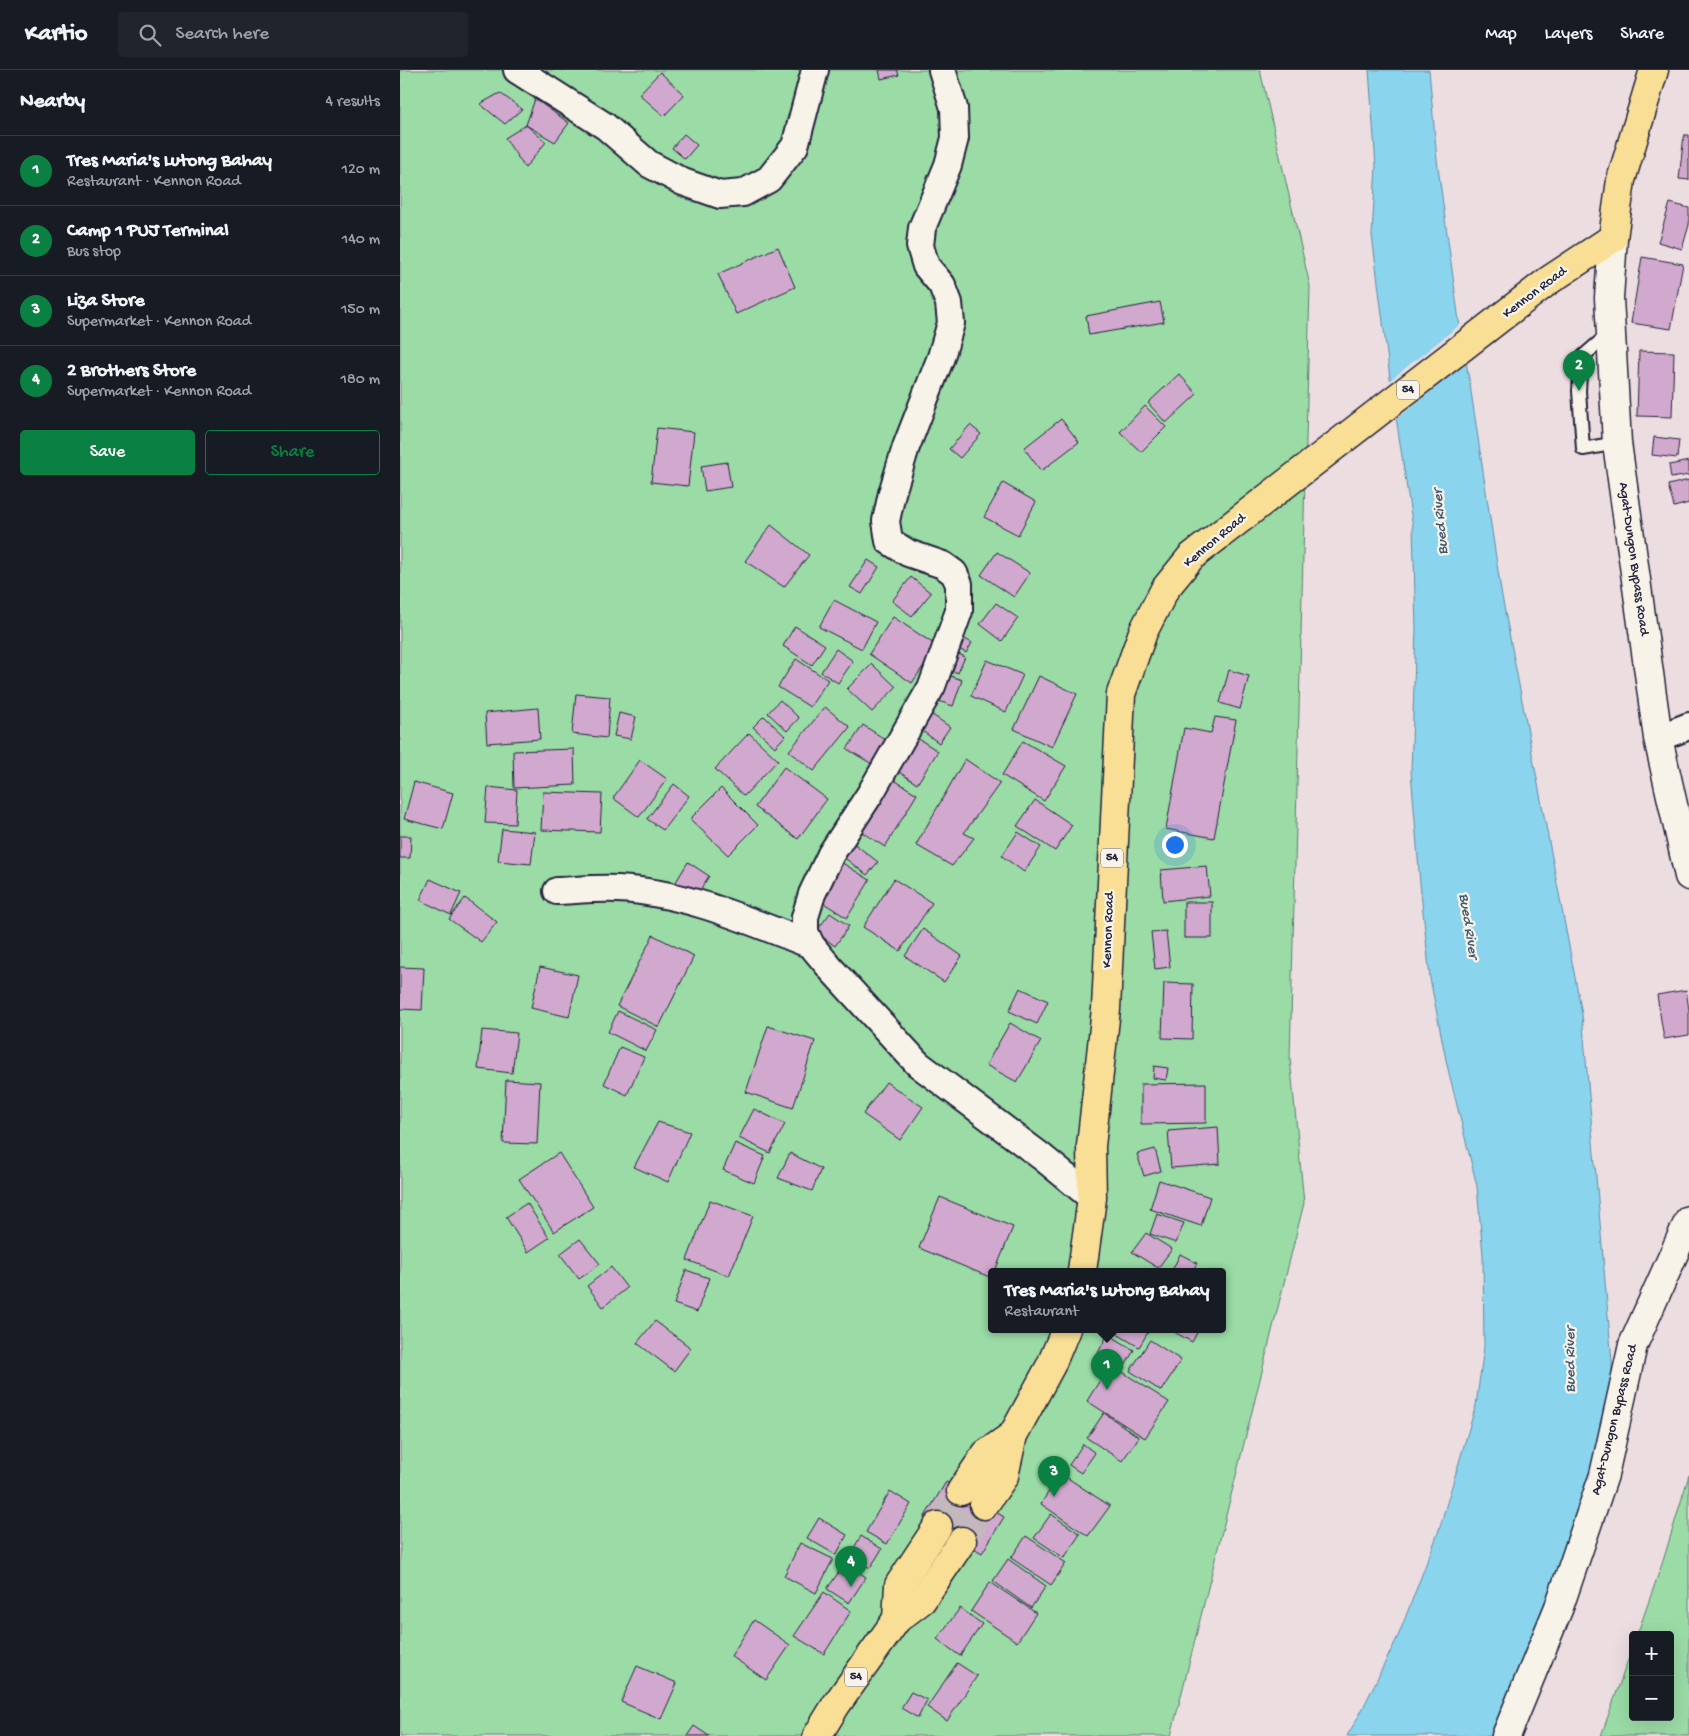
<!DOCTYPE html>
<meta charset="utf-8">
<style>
:root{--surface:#171b24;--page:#20242c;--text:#f1f3f6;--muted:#9ea1a6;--line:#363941;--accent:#0b8043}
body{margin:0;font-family:"Gochi Hand",sans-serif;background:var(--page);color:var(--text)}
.controls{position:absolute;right:15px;bottom:15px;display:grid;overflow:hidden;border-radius:5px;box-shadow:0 5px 20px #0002}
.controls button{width:45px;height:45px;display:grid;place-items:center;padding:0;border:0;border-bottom:1px solid var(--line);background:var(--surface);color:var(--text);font:25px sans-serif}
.you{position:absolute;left:774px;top:774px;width:18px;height:18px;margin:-12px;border:4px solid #fff;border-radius:50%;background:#1a73e8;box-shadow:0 0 0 8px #1a73e833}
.badge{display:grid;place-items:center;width:32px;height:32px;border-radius:50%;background:var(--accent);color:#fff;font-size:16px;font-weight:700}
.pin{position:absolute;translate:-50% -41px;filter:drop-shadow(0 1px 2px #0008)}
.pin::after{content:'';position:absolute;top:26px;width:18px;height:15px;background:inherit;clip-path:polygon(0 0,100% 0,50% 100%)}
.popup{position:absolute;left:588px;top:1198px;width:238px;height:65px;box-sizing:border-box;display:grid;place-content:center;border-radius:5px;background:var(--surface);filter:drop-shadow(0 1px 4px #0005);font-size:16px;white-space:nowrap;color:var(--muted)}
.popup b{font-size:19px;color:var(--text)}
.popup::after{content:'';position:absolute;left:50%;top:100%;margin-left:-10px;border:10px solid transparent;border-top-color:var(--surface)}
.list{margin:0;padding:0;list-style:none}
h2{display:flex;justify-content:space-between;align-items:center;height:65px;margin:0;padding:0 20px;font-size:21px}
h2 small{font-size:16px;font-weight:400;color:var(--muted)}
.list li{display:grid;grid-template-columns:32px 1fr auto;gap:15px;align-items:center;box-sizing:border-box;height:70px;padding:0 20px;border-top:1px solid var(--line)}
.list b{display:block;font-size:19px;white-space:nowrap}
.list p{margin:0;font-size:16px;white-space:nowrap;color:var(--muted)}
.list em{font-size:16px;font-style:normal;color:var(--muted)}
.actions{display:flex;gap:10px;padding:15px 20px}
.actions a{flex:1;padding:11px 0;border:1px solid var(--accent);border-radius:5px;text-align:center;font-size:18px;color:var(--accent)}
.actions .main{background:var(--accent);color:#fff}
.icon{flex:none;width:28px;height:28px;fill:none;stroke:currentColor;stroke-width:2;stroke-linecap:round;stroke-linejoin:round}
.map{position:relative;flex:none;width:1289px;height:1666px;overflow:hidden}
header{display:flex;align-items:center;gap:30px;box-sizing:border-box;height:70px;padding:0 25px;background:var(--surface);border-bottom:1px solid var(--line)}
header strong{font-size:24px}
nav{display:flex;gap:28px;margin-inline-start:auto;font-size:18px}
.search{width:350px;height:45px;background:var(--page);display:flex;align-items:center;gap:12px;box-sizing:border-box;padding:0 18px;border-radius:5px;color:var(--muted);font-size:19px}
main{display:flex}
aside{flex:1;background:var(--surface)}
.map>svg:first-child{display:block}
</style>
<header>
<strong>Kartio</strong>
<div class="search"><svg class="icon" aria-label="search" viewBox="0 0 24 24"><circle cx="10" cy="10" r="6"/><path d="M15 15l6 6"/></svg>Search here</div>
<nav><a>Map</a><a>Layers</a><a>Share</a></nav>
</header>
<main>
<aside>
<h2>Nearby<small>4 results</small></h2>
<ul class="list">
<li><span class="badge">1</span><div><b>Tres Maria's Lutong Bahay</b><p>Restaurant · Kennon Road</p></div><em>120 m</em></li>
<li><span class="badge">2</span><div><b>Camp 1 PUJ Terminal</b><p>Bus stop</p></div><em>140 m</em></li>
<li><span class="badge">3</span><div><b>Liza Store</b><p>Supermarket · Kennon Road</p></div><em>150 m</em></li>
<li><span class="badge">4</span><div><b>2 Brothers Store</b><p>Supermarket · Kennon Road</p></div><em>180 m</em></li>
</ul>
<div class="actions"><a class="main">Save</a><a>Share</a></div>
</aside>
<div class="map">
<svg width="1289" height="1666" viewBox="0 0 1289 1666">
<rect width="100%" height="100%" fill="#ecdde0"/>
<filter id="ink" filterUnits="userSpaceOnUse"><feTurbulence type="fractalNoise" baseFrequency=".02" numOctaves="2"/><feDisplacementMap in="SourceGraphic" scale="10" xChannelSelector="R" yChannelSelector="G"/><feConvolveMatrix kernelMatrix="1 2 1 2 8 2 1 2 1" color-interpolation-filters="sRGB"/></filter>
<g filter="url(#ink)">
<g fill="#9adba6" stroke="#5e7e70" fill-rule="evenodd">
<path d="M 0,0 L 860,0 L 910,216 L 890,988 L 904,1133 L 771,1666 L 0,1666 ZM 592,1201 L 822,1201 L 822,1259 L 592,1259 Z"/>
<path d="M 1289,1405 L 1289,1666 L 1201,1666 L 1233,1576 L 1233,1647 L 1270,1647 L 1270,1565 L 1237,1565 L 1263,1491 Z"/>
</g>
<path fill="#8bd4ed" stroke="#618da6" d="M 969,0 L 1029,0 L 1037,90 L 1059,251 L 1070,315 L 1101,521 L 1182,944 L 1212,1292 L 1211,1384 L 1105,1666 L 947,1666 L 961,1642 L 999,1564 L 1038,1463 L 1076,1335 L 1084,1277 L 1083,1185 L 1077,1116 L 1047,995 L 1030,908 L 1020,813 L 1011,701 L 1016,558 L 1013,458 L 990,308 L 972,165 L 976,96 Z"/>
<path fill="#ecdde0" d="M 1062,253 L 1069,291 L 994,351 L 988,312 Z"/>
<g fill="#d2a9ce" stroke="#22223b">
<path d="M 479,0 L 497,0 L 499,5 L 481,9 Z"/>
<path d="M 260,2 L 284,25 L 264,46 L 239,24 Z"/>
<path d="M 100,23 L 122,39 L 105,54 L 80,34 Z"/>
<path d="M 135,29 L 169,53 L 155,72 L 126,55 Z"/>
<path d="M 126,55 L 146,72 L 125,98 L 105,68 Z"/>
<path d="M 284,64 L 297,75 L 285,89 L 272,78 Z"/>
<path d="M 1284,65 L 1289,65 L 1289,110 L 1279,109 Z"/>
<path d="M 1270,133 L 1289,138 L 1289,155 L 1282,179 L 1258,172 Z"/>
<path d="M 378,177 L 395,217 L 336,244 L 318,204 Z"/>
<path d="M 1242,187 L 1283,194 L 1271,259 L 1231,253 Z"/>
<path d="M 760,232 L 764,252 L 689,265 L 686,246 Z"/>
<path d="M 1239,281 L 1274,282 L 1272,347 L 1237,346 Z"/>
<path d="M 779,304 L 797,324 L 766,353 L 748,333 Z"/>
<path d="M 745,336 L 766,357 L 741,382 L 720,362 Z"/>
<path d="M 661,349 L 679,372 L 641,401 L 624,378 Z"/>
<path d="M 570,355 L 581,364 L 560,388 L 549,379 Z"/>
<path d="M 257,358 L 294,362 L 288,416 L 251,412 Z"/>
<path d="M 1254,367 L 1279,370 L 1277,388 L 1252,385 Z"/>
<path d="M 1289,391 L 1289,405 L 1271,408 L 1269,395 Z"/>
<path d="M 327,392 L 331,417 L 305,421 L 301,396 Z"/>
<path d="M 1289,410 L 1289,433 L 1274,437 L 1268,415 Z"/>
<path d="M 603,413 L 636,432 L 618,465 L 584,447 Z"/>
<path d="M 371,455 L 409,485 L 384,517 L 345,491 Z"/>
<path d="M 597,482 L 630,503 L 614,527 L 581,505 Z"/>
<path d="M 468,490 L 479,497 L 462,524 L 450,517 Z"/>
<path d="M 511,507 L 531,523 L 512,546 L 492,531 Z"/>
<path d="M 434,530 L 476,552 L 462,579 L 419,557 Z"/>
<path d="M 596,533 L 618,548 L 602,571 L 580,554 Z"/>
<path d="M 493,547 L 537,576 L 512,613 L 469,584 Z"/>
<path d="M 395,556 L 425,575 L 412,595 L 383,576 Z"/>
<path d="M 560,566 L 572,573 L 566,583 L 554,576 Z"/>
<path d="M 436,579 L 453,591 L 438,613 L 421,602 Z"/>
<path d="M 552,581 L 565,587 L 558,603 L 544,597 Z"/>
<path d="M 396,589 L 428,610 L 410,637 L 378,617 Z"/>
<path d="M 587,590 L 623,605 L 606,642 L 571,626 Z"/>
<path d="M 472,594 L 496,617 L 472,642 L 447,619 Z"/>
<path d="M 829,600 L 849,606 L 840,639 L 820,633 Z"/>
<path d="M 545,604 L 562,610 L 553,636 L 536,630 Z"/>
<path d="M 639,606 L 677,624 L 652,677 L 614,659 Z"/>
<path d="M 176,624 L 210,627 L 207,668 L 172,664 Z"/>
<path d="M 380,630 L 399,648 L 387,661 L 368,643 Z"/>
<path d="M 425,637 L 450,657 L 414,701 L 389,681 Z"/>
<path d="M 138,638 L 140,669 L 87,673 L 85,643 Z"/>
<path d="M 528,642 L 550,657 L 539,673 L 518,658 Z"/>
<path d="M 219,643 L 236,647 L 231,669 L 214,666 Z"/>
<path d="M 364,646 L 385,666 L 375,677 L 353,657 Z"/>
<path d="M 815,647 L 836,650 L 814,768 L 766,759 L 784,658 L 811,663 Z"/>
<path d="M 463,655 L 486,670 L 472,694 L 447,679 Z"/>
<path d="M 349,663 L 378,690 L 344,726 L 315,699 Z"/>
<path d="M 514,666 L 538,681 L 517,714 L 493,698 Z"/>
<path d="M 623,671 L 666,696 L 644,731 L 602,705 Z"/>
<path d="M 174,679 L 175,715 L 114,718 L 113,681 Z"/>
<path d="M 565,689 L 600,713 L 564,763 L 574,768 L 552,796 L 516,775 Z"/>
<path d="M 240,690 L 267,709 L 239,747 L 213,728 Z"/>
<path d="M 384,697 L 427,729 L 398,769 L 355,737 Z"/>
<path d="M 489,707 L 517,724 L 485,777 L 457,759 Z"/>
<path d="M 14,712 L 53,723 L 43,759 L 4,749 Z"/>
<path d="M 274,714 L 289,726 L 263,760 L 247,749 Z"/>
<path d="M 88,717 L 117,720 L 115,754 L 85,753 Z"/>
<path d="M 321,718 L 358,755 L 328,785 L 290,749 Z"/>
<path d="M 143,722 L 202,724 L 200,762 L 141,760 Z"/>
<path d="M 635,730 L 672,755 L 655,781 L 617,756 Z"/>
<path d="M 102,759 L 135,762 L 131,794 L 98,791 Z"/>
<path d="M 618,762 L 641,777 L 624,802 L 602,786 Z"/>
<path d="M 0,766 L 11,766 L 10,788 L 0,788 Z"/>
<path d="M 452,772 L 478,792 L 467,805 L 442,786 Z"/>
<path d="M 439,791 L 470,810 L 447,848 L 416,828 Z"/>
<path d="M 288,792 L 309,806 L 295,828 L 274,815 Z"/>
<path d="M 807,796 L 810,826 L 763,831 L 761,800 Z"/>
<path d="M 30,809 L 61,823 L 51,845 L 20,830 Z"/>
<path d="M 494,809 L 532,833 L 500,881 L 463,857 Z"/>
<path d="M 65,828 L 97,852 L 81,872 L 49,849 Z"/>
<rect x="784" y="832" width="28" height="36"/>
<path d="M 430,843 L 449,856 L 435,876 L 416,862 Z"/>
<path d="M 523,859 L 562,886 L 544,912 L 505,886 Z"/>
<path d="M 766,861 L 770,897 L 755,899 L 751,862 Z"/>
<path d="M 253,865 L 294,886 L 259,957 L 217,936 Z"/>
<path d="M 0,897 L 24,898 L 22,940 L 0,939 Z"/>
<path d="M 140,897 L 178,905 L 169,947 L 131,938 Z"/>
<path d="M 764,913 L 793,914 L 792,969 L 762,968 Z"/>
<path d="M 620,918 L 648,931 L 637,954 L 609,941 Z"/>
<path d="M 1286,920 L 1289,940 L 1289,965 L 1264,969 L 1257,925 Z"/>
<path d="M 218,941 L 257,960 L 246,981 L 208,962 Z"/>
<path d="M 610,953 L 641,971 L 617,1012 L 586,995 Z"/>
<path d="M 368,956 L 415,971 L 393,1038 L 346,1022 Z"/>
<path d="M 82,960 L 117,963 L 112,1003 L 78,999 Z"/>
<path d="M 220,977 L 244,987 L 227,1025 L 204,1014 Z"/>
<path d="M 754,996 L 768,998 L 766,1010 L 753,1008 Z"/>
<path d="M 106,1010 L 140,1012 L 137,1074 L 103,1073 Z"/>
<path d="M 486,1012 L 523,1037 L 500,1070 L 463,1044 Z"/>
<path d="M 806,1013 L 806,1053 L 741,1054 L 741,1014 Z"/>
<path d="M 354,1039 L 385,1054 L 370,1083 L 339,1068 Z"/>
<path d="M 258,1052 L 290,1062 L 268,1112 L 234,1097 Z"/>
<path d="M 818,1057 L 820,1094 L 771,1098 L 768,1061 Z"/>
<path d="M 335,1073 L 365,1086 L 354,1113 L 323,1100 Z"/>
<path d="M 755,1079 L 761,1101 L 744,1106 L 737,1084 Z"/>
<path d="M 159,1083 L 193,1137 L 154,1162 L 119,1109 Z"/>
<path d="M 390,1083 L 421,1099 L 412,1121 L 378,1108 Z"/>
<path d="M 759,1110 L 810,1127 L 801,1156 L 750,1139 Z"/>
<path d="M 540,1127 L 613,1157 L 595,1201 L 592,1201 L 592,1208 L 519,1178 Z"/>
<path d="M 310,1130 L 353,1146 L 329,1206 L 287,1190 Z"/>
<path d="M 127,1133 L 149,1168 L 128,1182 L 106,1147 Z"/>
<path d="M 757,1144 L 784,1153 L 776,1173 L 750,1164 Z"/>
<path d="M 746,1163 L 772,1179 L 758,1198 L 732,1182 Z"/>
<path d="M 180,1169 L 200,1194 L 179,1209 L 160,1184 Z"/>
<path d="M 780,1184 L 797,1193 L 793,1201 L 772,1201 Z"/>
<path d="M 211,1197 L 227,1218 L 203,1237 L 187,1216 Z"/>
<path d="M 286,1200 L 309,1208 L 297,1242 L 274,1234 Z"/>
<path d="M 255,1251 L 291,1278 L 274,1301 L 237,1273 Z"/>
<path d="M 713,1259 L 750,1259 L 739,1277 L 712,1261 Z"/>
<path d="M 769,1259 L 799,1259 L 792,1272 Z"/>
<path d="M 708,1264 L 734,1280 L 724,1298 L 698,1283 Z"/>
<path d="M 750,1270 L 781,1290 L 761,1321 L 730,1301 Z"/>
<path d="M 710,1294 L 769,1332 L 745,1368 L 687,1331 Z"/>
<path d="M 704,1343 L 739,1367 L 722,1391 L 687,1368 Z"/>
<path d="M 683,1374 L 695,1383 L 681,1403 L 669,1395 Z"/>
<path d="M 660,1403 L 710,1436 L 688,1466 L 641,1434 Z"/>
<path d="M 546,1412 L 604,1447 L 582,1483 L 524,1448 Z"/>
<path d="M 490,1421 L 511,1434 L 487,1474 L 466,1462 Z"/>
<path d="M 651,1444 L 680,1464 L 664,1488 L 634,1468 Z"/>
<path d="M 419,1448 L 447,1465 L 436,1485 L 407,1468 Z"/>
<path d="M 461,1466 L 482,1479 L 470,1498 L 449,1486 Z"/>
<path d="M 626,1466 L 666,1493 L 651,1515 L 611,1488 Z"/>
<path d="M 400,1473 L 433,1489 L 416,1523 L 384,1506 Z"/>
<path d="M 608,1489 L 646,1516 L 631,1538 L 593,1511 Z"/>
<path d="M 445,1493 L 466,1507 L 449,1533 L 427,1519 Z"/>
<path d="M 590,1512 L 636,1543 L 617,1572 L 571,1541 Z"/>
<path d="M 424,1522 L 451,1541 L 424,1584 L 394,1566 Z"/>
<path d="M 560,1538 L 582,1554 L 560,1586 L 537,1569 Z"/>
<path d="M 354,1550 L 390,1575 L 366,1610 L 331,1586 Z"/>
<path d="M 557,1593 L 577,1606 L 547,1651 L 527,1637 Z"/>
<path d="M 237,1596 L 277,1613 L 261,1649 L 221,1632 Z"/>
<path d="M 511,1622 L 527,1630 L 518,1648 L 501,1638 Z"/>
<path d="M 294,1656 L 309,1666 L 287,1666 Z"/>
</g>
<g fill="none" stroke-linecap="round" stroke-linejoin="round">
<g stroke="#c4b8bf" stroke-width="28" stroke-dasharray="28 14" stroke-linecap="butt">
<path d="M 538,1456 L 561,1421"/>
<path d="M 562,1471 L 584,1435"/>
</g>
<g stroke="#22223b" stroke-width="16">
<path id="service" d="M 1211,262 L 1181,288 L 1179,321 L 1183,379 L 1217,373"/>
</g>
<g stroke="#22223b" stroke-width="30">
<g id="minor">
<path d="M 117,0 L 205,56 L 249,94 L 283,112 L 320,125 L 343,123 L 369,109 L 395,76 L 415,0"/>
<path d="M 542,0 L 554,38 L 555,68 L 548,95 L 522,158 L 520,176 L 526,196 L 542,215 L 549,233 L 551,253 L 541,287 L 506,377 L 492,423 L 486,451 L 489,471 L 508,483 L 543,495 L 554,503 L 559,514 L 559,541 L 532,616 L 470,724 L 431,784 L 412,824 L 405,847 L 405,862 L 411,875 L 431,899 L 518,994 L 642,1087 L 692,1128"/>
<path d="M 1258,668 L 1289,656"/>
<path d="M 157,821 C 177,820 198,818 218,819 C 285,822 349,851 411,875"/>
</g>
</g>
<g stroke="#22223b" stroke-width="31">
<g id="tertiary">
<path d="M 1213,168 L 1209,228 L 1217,373 L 1258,668 L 1289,806"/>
<path d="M 1106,1666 L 1159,1537 L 1204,1405 L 1233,1275 L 1289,1150"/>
</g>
</g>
<g stroke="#22223b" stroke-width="31">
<g id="trunk">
<path d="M 682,1201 L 692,1128 L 691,1076 L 706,939 L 721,624 L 743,562 L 765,519 L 791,487 L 1148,211 L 1213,168 L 1221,110 L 1254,0"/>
<path d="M 561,1421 L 586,1384 L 613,1365"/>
<path d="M 584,1435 L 604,1406 L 613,1365 L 651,1295 L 666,1259"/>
<path d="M 497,1549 L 499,1515 L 538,1456"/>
<path d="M 417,1666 L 436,1635 L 497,1549 L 522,1530 L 562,1471"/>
</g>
</g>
<use href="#service" stroke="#f7f3e8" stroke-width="12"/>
<use href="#minor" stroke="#f7f3e8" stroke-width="26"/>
<use href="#tertiary" stroke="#f7f3e8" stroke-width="28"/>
<use href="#trunk" stroke="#f9df96" stroke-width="28"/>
</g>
</g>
<g text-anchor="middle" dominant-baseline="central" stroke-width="4.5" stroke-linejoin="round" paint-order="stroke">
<g fill="#f7f3e8" stroke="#62616f" stroke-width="1">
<rect x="997" y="310.5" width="22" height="19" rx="4"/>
<rect x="701" y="778.5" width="22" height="19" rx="4"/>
<rect x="445" y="1597.5" width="22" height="19" rx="4"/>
</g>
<g font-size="12" font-weight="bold" fill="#22223b">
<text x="1008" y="320">54</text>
<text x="712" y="788">54</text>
<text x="456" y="1607">54</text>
</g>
<g font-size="14" fill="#22223b" stroke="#f7f3e8">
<text transform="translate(1135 223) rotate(-37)">Kennon Road</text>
<text transform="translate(815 471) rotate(-40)">Kennon Road</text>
<text transform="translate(1233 489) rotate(82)">Agat-Dungon Bypass Road</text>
<text transform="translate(709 860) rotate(-88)">Kennon Road</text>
<text transform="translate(1215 1350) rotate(-76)">Agat-Dungon Bypass Road</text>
</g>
<g font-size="15" font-style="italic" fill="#425770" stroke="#f7f3e8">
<text transform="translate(1041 452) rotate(-95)">Bued River</text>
<text transform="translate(1068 856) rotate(81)">Bued River</text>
<text transform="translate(1171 1290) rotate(-90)">Bued River</text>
</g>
</g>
</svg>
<div class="controls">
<button>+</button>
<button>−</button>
</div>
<div class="you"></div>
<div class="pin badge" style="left:707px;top:1320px">1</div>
<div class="popup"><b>Tres Maria's Lutong Bahay</b>Restaurant</div>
<div class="pin badge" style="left:1179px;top:321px">2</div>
<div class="pin badge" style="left:654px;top:1427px">3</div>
<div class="pin badge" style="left:451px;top:1517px">4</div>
</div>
</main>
